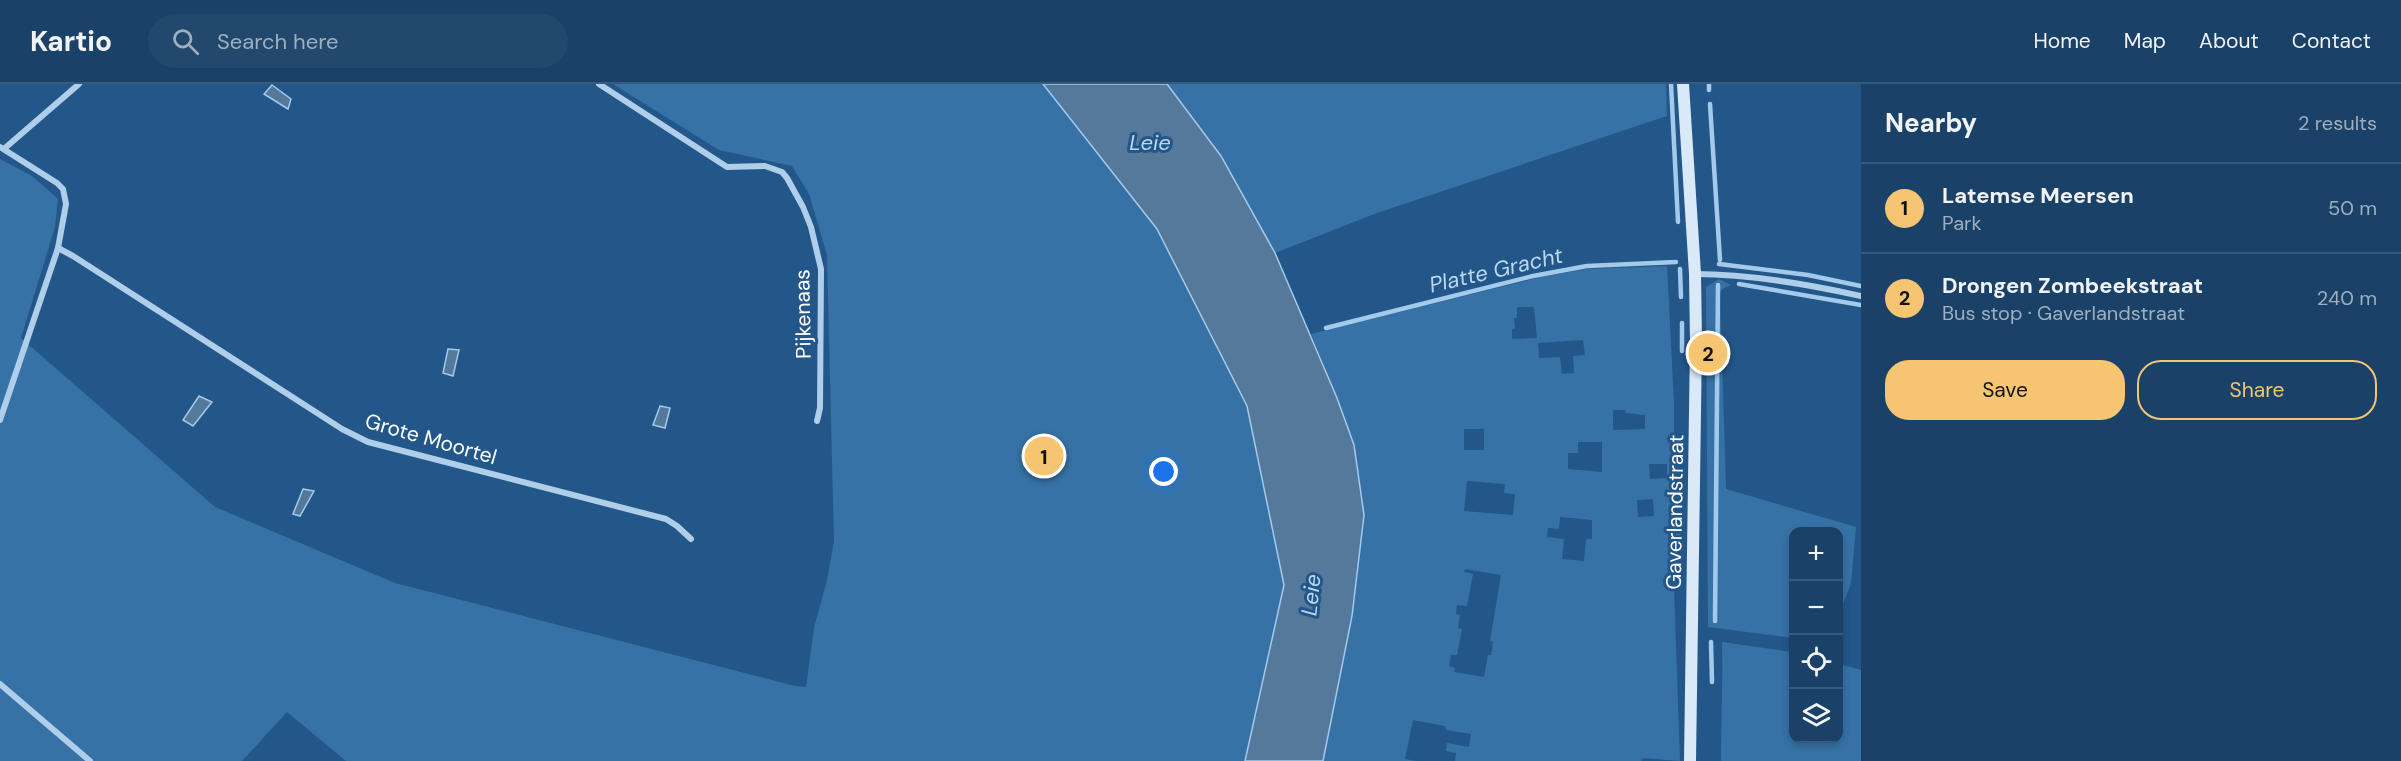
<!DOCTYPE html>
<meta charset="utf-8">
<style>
:root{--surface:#1a4167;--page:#23486d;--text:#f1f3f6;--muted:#9fafc0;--line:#385a7b;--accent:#f5c572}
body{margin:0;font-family:"DM Sans",sans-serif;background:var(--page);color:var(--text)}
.controls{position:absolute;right:18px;bottom:18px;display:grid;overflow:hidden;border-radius:12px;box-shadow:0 3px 9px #0003}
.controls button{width:54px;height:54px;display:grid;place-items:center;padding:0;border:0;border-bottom:2px solid var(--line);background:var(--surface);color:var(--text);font:30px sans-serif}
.you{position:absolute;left:1164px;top:388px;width:21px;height:21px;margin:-15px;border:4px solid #fff;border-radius:50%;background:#1a73e8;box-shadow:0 0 0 9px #1a73e833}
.badge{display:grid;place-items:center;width:39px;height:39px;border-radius:50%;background:var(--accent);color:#111;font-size:20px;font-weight:700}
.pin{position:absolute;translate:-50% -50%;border:3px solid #fff;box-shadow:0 2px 6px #0006}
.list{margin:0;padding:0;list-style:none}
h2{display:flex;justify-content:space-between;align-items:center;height:78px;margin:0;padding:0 24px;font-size:26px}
h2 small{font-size:20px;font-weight:400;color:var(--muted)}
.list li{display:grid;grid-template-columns:39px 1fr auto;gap:18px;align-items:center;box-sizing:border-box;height:90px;padding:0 24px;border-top:2px solid var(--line)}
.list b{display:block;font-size:22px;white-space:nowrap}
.list p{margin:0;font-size:20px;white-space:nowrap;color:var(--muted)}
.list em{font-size:20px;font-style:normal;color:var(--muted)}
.actions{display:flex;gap:12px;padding:18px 24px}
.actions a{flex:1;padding:14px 0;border:2px solid var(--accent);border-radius:24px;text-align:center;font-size:21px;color:var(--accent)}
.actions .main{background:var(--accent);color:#111}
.icon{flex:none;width:33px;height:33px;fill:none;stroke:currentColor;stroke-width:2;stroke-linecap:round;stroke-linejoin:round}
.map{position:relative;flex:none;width:1861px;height:677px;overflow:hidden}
header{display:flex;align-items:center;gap:36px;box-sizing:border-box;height:84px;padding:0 30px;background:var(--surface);border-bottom:2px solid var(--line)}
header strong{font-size:28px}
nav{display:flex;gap:33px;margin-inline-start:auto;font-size:21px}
.search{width:420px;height:54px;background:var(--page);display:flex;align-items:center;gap:15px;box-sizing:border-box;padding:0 21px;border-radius:33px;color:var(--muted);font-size:22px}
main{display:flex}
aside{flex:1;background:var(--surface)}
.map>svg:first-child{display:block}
</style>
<header>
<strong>Kartio</strong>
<div class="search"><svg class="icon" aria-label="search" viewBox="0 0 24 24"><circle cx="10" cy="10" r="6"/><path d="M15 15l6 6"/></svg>Search here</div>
<nav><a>Home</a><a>Map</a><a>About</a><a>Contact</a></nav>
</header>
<main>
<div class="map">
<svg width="1861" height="677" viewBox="0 0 1861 677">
<rect width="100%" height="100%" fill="#235789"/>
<g fill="#3772a6" fill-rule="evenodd">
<path d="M 613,0 L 1043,0 L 1157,145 L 1247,322 L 1285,501 L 1245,677 L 346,677 L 287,628 L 242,677 L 0,677 L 0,75 L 32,92 L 58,115 L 55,143 L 21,254 L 215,423 L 395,499 L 795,602 L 806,603 L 814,544 L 827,496 L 834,457 L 827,171 L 809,110 L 792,82 L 719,66 Z"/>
<path d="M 1167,0 L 1666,0 L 1667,32 L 1377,129 L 1275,169 L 1221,72 Z"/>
<path d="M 1667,182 L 1674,320 L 1674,504 L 1680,677 L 1643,674 L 1641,677 L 1455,677 L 1456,669 L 1446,667 L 1447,659 L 1469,663 L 1471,650 L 1446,646 L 1445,642 L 1413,636 L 1405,675 L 1416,677 L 1323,677 L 1352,532 L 1337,314 L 1311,250 L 1541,193 L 1587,185 ZM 1517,223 L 1534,223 L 1537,254 L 1512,255 L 1512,245 L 1515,244 L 1514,234 L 1517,234 ZM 1583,256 L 1585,271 L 1573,272 L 1574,289 L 1562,290 L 1560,273 L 1539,274 L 1538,259 ZM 1613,326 L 1625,326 L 1626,329 L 1645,331 L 1645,345 L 1613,346 ZM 1464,345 L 1484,345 L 1484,366 L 1464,366 ZM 1578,358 L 1602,358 L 1602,388 L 1568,385 L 1568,369 L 1578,369 ZM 1649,380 L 1667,380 L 1667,394 L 1650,395 ZM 1467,397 L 1505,400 L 1504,409 L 1515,410 L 1513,431 L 1464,427 ZM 1653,415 L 1654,432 L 1638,433 L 1637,416 ZM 1560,433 L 1592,436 L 1592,455 L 1586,455 L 1584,477 L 1562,475 L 1564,455 L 1547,453 L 1548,444 L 1559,445 ZM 1465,485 L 1501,491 L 1490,557 L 1493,558 L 1491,571 L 1488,571 L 1484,593 L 1454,588 L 1455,584 L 1449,582 L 1451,571 L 1457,571 L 1462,545 L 1458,544 L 1460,531 L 1456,530 L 1457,521 L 1467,522 L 1473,490 L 1464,488 Z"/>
<path d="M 1719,195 L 1731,201 L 1722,205 L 1720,209 L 1726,405 L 1856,443 L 1851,499 L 1839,531 L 1838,448 L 1794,448 L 1793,554 L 1708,543 L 1706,203 Z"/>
<path d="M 1722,558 L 1793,568 L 1794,654 L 1838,654 L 1839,580 L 1861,586 L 1861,677 L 1721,677 C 1721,637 1723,598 1722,558 Z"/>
</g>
<g fill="#55799b" stroke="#a3caeb" stroke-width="1.5">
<path d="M 1043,0 L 1167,0 L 1221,72 L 1275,169 L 1337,314 L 1354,361 L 1364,431 L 1352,532 L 1323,677 L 1245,677 L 1284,501 L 1247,322 L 1157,145 Z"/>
<path d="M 272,1 L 291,15 L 288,25 L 264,10 Z"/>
<path d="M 448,265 L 459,266 L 453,292 L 443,289 Z"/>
<path d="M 199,312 L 212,318 L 193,342 L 183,336 Z"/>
<path d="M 660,322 L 670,324 L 665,344 L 653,341 Z"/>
<path d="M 303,405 L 314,407 L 300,432 L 293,430 Z"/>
</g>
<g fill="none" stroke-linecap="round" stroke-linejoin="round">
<g stroke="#a3caeb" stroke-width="4.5">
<path d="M 1671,0 L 1678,138"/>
<path d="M 1709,0 L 1709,6"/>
<path d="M 1710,20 L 1720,176"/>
<path d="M 1719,180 L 1808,191 L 1861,202"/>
<path d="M 1680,185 L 1681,213"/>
<path d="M 1739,200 L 1861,221"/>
<path d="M 1682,239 L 1682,267"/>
<path d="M 1326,244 L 1533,192 L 1587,182 L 1676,178"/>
<path d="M 1678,450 L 1678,490"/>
<path d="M 1715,537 L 1718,201"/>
<path d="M 1711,558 L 1712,598"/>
</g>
<g stroke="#afceea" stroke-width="6">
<path d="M 599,0 L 727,83 L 765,82 L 782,88 L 787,94 L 803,123 L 811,143 L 821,185 L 820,324 L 817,337"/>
<path d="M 0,63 L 57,99 L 63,105 L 66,120 L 58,164 L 0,336"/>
<path d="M 5,64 L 79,0"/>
<path d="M 58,164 L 73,172 L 342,345 L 368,358 L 666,435 L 677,442 L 691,455"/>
<path d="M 1695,190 C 1751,190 1807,200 1861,212"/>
<path d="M 0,600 L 90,677"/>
</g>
<path stroke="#dae9f8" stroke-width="12" d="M 1683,0 L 1695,190 L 1696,258 L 1690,677"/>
</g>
<g text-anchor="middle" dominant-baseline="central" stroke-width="6" stroke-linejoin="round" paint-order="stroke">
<g font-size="21" fill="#fff" stroke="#235789">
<text transform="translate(803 230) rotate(-91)">Pijkenaas</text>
<text transform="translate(431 355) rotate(16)">Grote Moortel</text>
<text transform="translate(1675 428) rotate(-89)">Gaverlandstraat</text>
</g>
<g font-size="22" font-style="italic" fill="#bbd8f1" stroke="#235789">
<text x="1150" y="58">Leie</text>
<text transform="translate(1496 186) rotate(-13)">Platte Gracht</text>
<text transform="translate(1311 511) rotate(-84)">Leie</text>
</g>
</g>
</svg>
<div class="controls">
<button>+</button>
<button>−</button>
<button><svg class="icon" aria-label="locate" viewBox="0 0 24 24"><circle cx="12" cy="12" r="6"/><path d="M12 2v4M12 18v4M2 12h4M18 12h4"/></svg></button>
<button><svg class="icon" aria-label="layers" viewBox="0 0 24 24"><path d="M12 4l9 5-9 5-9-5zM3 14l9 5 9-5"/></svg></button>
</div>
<div class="you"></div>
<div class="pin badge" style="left:1044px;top:372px">1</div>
<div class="pin badge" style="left:1708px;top:269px">2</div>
</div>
<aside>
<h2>Nearby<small>2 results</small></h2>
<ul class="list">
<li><span class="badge">1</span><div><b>Latemse Meersen</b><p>Park</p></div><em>50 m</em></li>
<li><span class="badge">2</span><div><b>Drongen Zombeekstraat</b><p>Bus stop · Gaverlandstraat</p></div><em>240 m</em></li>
</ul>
<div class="actions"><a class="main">Save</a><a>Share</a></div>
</aside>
</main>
